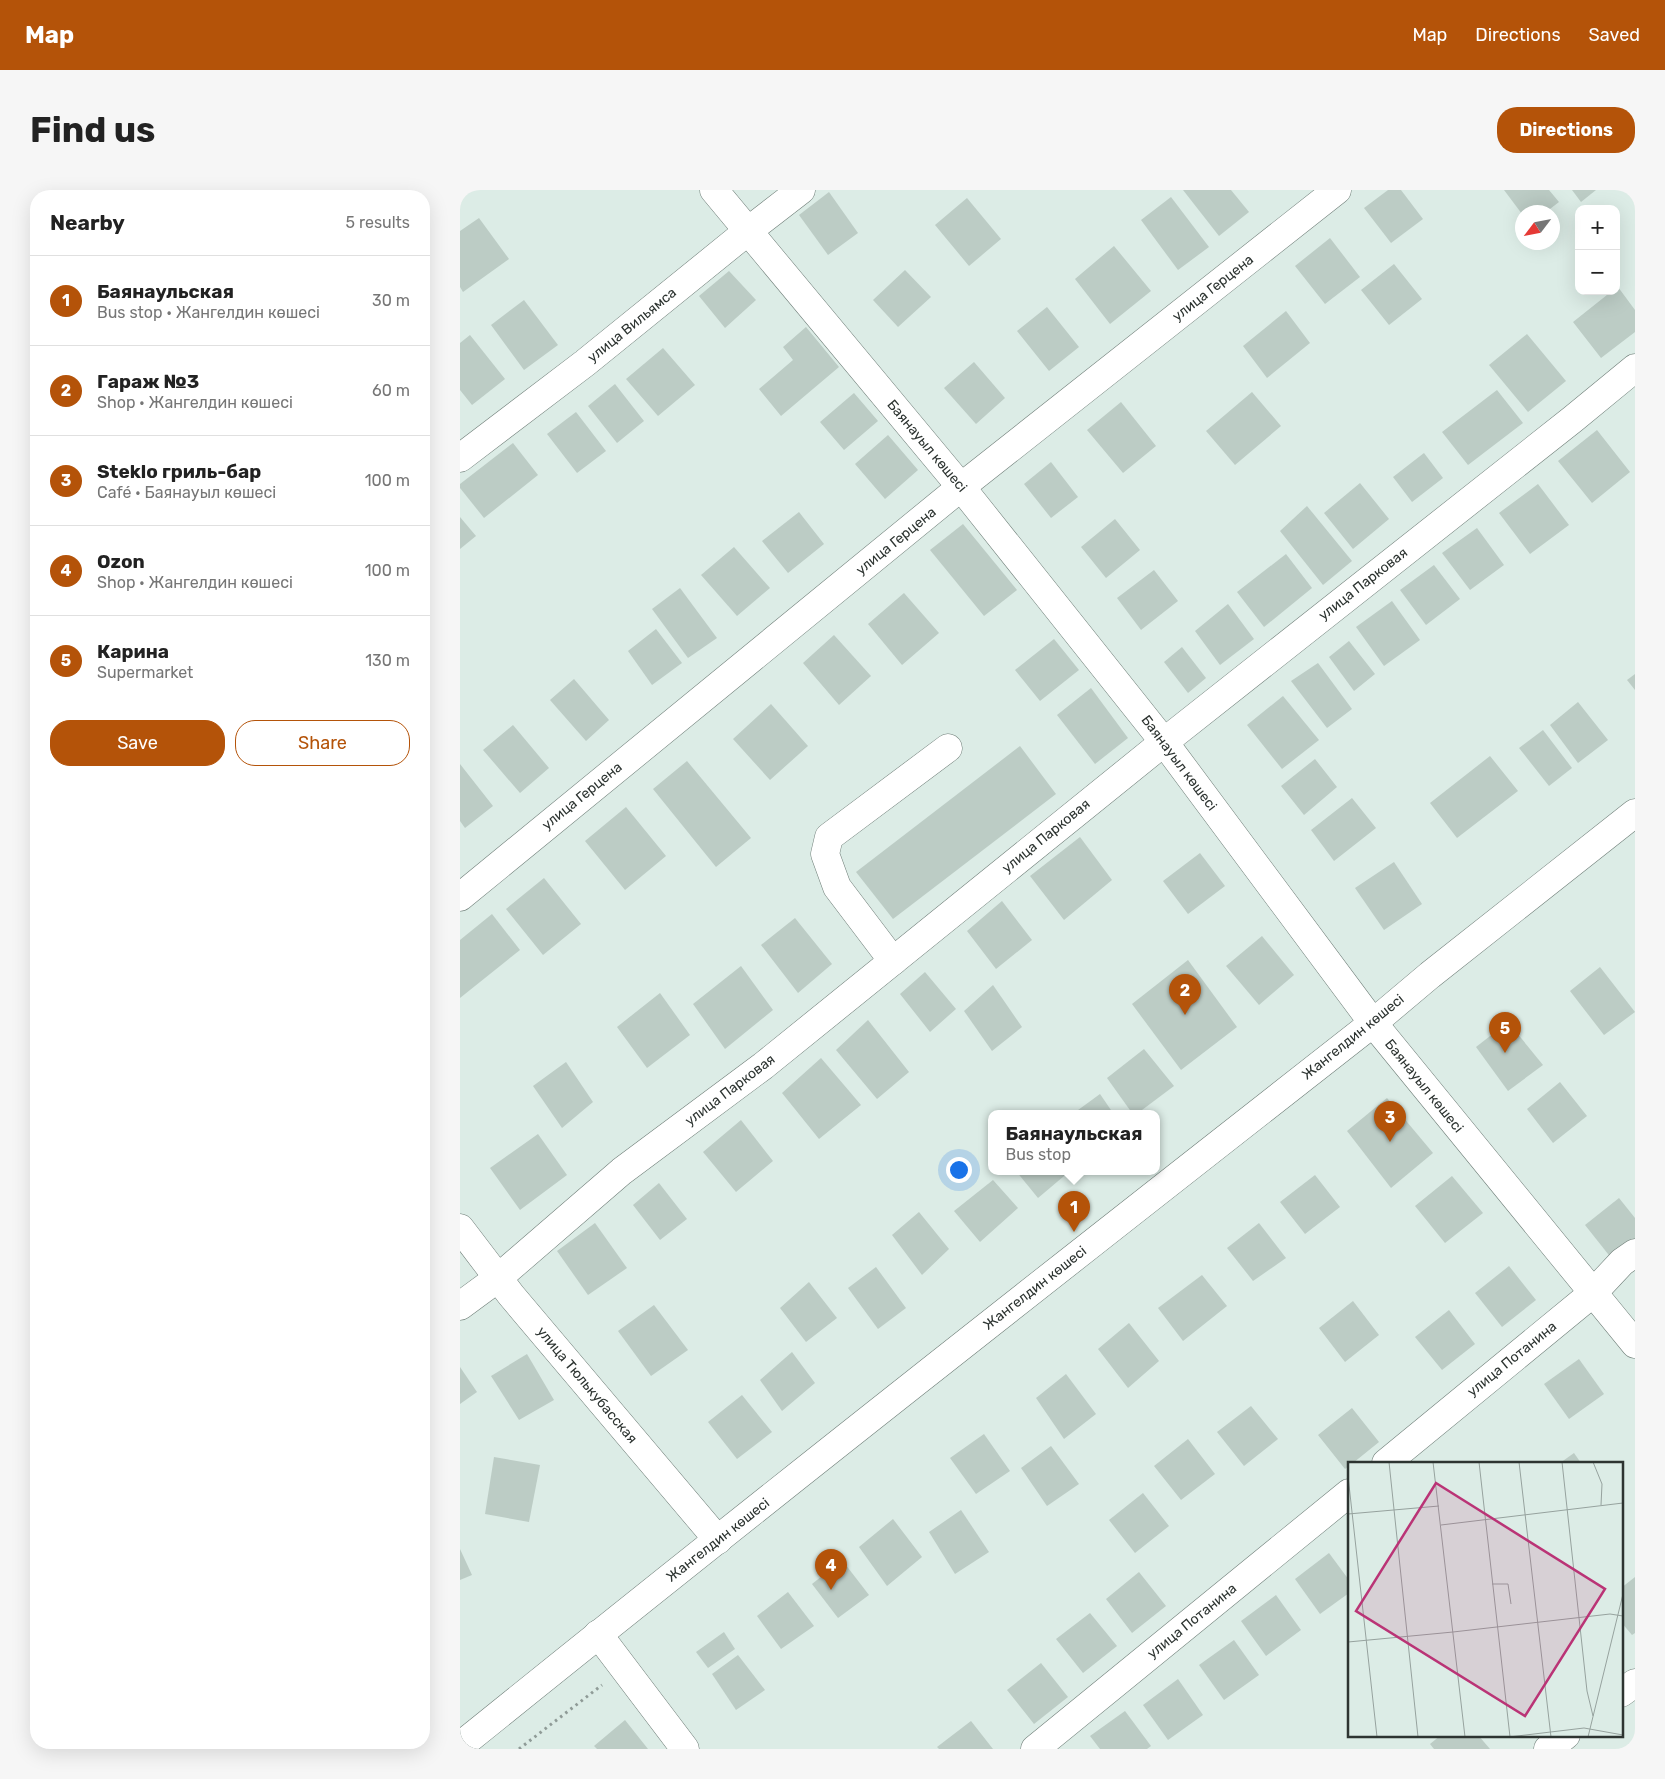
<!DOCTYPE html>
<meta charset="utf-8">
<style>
:root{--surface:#fff;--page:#f6f6f6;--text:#222;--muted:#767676;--line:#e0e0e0;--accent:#b45309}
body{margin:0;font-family:Rubik,sans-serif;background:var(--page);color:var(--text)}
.controls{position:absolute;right:15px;top:15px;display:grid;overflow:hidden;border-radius:10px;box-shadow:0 5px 20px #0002}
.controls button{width:45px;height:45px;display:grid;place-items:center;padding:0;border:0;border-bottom:1px solid var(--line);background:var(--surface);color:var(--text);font:25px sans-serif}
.compass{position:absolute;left:1055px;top:15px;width:45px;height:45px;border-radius:50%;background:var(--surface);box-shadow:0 5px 20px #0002;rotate:238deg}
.you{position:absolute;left:498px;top:979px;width:18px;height:18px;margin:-12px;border:4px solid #fff;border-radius:50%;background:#1a73e8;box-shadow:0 0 0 8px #1a73e833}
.badge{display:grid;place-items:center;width:32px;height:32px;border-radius:50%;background:var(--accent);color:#fff;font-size:16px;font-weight:700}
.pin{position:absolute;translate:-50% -41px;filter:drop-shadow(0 1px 2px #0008)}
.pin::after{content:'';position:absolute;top:26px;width:18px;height:15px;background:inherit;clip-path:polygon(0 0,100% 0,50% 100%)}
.popup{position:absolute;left:528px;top:920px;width:172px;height:65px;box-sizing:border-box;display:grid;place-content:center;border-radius:10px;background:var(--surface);filter:drop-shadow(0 1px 4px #0005);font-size:16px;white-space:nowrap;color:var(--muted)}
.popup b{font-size:19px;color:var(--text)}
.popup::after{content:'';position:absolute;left:50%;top:100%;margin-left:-10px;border:10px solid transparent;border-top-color:var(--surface)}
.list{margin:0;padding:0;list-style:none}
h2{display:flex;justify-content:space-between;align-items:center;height:65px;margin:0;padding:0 20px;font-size:21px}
h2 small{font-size:16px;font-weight:400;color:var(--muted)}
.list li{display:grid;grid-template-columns:32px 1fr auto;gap:15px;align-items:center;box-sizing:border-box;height:90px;padding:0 20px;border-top:1px solid var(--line)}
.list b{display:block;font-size:19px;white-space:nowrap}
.list p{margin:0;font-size:16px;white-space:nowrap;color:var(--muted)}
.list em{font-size:16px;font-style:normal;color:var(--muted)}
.actions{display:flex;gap:10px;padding:15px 20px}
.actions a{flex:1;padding:11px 0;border:1px solid var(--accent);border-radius:20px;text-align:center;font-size:18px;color:var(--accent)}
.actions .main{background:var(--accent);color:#fff}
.map{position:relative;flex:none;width:1175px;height:1559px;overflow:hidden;border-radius:20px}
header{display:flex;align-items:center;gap:30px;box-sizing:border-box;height:70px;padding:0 25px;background:var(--accent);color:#fff}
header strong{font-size:24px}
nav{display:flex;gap:28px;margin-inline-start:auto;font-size:18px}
.intro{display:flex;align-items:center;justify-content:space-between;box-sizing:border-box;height:120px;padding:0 30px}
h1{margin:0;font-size:35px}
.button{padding:12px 22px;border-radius:20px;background:var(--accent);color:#fff;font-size:18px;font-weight:700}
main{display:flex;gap:30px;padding:0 30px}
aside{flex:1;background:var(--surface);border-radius:20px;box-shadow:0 5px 20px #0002}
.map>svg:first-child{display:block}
</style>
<header>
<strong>Map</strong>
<nav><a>Map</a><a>Directions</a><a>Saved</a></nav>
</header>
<div class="intro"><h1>Find us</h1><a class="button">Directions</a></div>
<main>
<aside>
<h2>Nearby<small>5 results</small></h2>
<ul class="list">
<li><span class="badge">1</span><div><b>Баянаульская</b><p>Bus stop · Жангелдин көшесі</p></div><em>30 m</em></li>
<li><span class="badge">2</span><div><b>Гараж №3</b><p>Shop · Жангелдин көшесі</p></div><em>60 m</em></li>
<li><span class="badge">3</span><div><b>Steklo гриль-бар</b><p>Café · Баянауыл көшесі</p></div><em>100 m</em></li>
<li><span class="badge">4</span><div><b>Ozon</b><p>Shop · Жангелдин көшесі</p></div><em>100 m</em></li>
<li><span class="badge">5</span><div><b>Карина</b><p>Supermarket</p></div><em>130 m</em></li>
</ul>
<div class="actions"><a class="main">Save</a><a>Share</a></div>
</aside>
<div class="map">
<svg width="1175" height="1559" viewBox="0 0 1175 1559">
<rect width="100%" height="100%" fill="#dcece6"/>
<g fill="#bcccc5">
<path d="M 723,0 L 771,0 L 789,22 L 759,46 Z"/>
<path d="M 928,0 L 941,0 L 963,29 L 931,53 L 904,18 Z"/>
<path d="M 1044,0 L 1089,0 L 1099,12 L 1086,22 L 1062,22 L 1062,24 Z"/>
<path d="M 1112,0 L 1136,0 L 1121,12 Z"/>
<path d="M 369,2 L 398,43 L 368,65 L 339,25 Z"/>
<path d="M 711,7 L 749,57 L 718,80 L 681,30 Z"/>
<path d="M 507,8 L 541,49 L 509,76 L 475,35 Z"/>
<path d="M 19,28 L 49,69 L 3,102 L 0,97 L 0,41 Z"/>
<path d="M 870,48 L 900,87 L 865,114 L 835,76 Z"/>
<path d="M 654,56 L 691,101 L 650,134 L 615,89 Z"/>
<path d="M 934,74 L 962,109 L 929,135 L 901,100 Z"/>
<path d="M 445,80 L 471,107 L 438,137 L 413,110 Z"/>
<path d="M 269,81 L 296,110 L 265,138 L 239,106 Z"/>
<path d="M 1158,97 L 1175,120 L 1175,142 L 1141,168 L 1113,132 L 1152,101 L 1156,101 Z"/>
<path d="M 64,110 L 98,155 L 64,180 L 31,135 Z"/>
<path d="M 587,117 L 619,157 L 589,181 L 557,141 Z"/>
<path d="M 826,121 L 850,153 L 807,188 L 783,156 Z"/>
<path d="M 346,137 L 379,177 L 321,226 L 299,199 L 333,170 L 323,157 Z"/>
<path d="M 1067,144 L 1106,191 L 1068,222 L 1029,175 Z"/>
<path d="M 10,145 L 45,189 L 12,215 L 0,200 L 0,153 Z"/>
<path d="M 203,158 L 235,195 L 198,226 L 166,189 Z"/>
<path d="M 514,172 L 545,208 L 516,234 L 484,198 Z"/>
<path d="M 155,194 L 184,231 L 157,253 L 128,216 Z"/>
<path d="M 1037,200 L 1063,233 L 1008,275 L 982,242 Z"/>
<path d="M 792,202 L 821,236 L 775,275 L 746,241 Z"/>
<path d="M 394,203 L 418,231 L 384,260 L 360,232 Z"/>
<path d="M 661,212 L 696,256 L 663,283 L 627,240 Z"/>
<path d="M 116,222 L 146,261 L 117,283 L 87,244 Z"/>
<path d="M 1137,240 L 1170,282 L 1132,313 L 1098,271 Z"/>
<path d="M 428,245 L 458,280 L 425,309 L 395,274 Z"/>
<path d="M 53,253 L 78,285 L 24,328 L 0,298 L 0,294 Z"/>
<path d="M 964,263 L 983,288 L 952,312 L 933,287 Z"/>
<path d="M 591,272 L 618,307 L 591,328 L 564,294 Z"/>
<path d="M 900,293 L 929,329 L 893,359 L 864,323 Z"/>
<path d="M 1078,294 L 1109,335 L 1070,364 L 1039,323 Z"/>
<path d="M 847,316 L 892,371 L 863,395 L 820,341 Z"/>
<path d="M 339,322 L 364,354 L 328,383 L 302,351 Z"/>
<path d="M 0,327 L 16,346 L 0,359 Z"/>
<path d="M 655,329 L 680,360 L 646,388 L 621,357 Z"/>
<path d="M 503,334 L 557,400 L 524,426 L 470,360 Z"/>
<path d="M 1017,338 L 1044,375 L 1010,400 L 982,363 Z"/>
<path d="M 274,357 L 310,398 L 277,426 L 241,385 Z"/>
<path d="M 826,364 L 852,398 L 804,437 L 777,402 Z"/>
<path d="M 974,375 L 1000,409 L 966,435 L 940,400 Z"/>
<path d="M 694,380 L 718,411 L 681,440 L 657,408 Z"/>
<path d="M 220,398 L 257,448 L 228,468 L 192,419 Z"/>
<path d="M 444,403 L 479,443 L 442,475 L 408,434 Z"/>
<path d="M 932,411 L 960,450 L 924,476 L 896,437 Z"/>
<path d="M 768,414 L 794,449 L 760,475 L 735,441 Z"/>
<path d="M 196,439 L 222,473 L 192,495 L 168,461 Z"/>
<path d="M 374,445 L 411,486 L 379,515 L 343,473 Z"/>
<path d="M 594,449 L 619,480 L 580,511 L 555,480 Z"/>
<path d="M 889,451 L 915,484 L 894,501 L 869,467 Z"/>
<path d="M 722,457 L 746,488 L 728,503 L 704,472 Z"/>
<path d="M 858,473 L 892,519 L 867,538 L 831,491 Z"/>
<path d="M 1175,484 L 1175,500 L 1167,490 Z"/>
<path d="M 114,489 L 149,530 L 126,551 L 90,510 Z"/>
<path d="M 631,498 L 668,548 L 635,574 L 597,525 Z"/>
<path d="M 823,506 L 859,550 L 822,579 L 787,535 Z"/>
<path d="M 1118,512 L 1148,550 L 1118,573 L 1090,535 Z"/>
<path d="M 311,514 L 348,556 L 310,590 L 273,549 Z"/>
<path d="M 53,535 L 89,578 L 60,603 L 23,560 Z"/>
<path d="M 1083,540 L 1112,578 L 1089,596 L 1059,558 Z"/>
<path d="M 560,556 L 596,604 L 433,729 L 396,682 Z"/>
<path d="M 1030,566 L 1058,601 L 997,648 L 970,613 Z"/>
<path d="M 855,569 L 877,597 L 844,625 L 821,596 Z"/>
<path d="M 227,571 L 291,648 L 256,677 L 193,599 Z"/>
<path d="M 0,574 L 33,616 L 5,638 L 0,631 Z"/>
<path d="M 892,608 L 916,638 L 874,671 L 851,640 Z"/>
<path d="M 166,617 L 206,666 L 165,700 L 125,651 Z"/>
<path d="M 620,647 L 652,690 L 604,730 L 570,686 Z"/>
<path d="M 740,663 L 765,696 L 728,724 L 703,691 Z"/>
<path d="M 934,672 L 962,714 L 924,740 L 895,698 Z"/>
<path d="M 84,688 L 121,734 L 83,765 L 46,719 Z"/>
<path d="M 542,711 L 572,750 L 536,779 L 507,741 Z"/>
<path d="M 32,724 L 60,760 L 0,808 L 0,750 Z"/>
<path d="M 335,728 L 372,774 L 338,803 L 301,755 Z"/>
<path d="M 802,746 L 834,785 L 799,815 L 766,776 Z"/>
<path d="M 728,770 L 777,837 L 721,880 L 672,814 Z"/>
<path d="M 281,776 L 313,820 L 265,859 L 233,814 Z"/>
<path d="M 1140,777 L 1175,822 L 1144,845 L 1110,801 Z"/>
<path d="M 465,782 L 496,819 L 470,842 L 440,804 Z"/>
<path d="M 533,795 L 562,837 L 532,861 L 504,821 Z"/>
<path d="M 200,803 L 230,845 L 187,878 L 157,837 Z"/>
<path d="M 408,830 L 449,882 L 417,909 L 376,860 Z"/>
<path d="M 1048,832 L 1083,875 L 1048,901 L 1016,857 Z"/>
<path d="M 684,859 L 714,896 L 678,923 L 672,923 L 647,888 Z"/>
<path d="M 361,868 L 401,915 L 359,949 L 322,903 Z"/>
<path d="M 106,872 L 133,912 L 102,938 L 73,896 Z"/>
<path d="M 1100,892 L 1127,926 L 1093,953 L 1067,919 Z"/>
<path d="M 640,904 L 653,923 L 614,923 Z"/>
<path d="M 927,908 L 973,963 L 931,998 L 887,941 Z"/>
<path d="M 281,930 L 313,971 L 276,1002 L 243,962 Z"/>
<path d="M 78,944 L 107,985 L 60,1020 L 30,978 Z"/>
<path d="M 556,981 L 610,981 L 578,1008 Z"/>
<path d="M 855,985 L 880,1017 L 845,1044 L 820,1012 Z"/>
<path d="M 992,986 L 1023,1023 L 985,1053 L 955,1016 Z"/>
<path d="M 533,990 L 558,1018 L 520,1052 L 494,1021 Z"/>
<path d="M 199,993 L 227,1029 L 200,1050 L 173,1015 Z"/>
<path d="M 1159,1008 L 1175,1028 L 1175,1050 L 1152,1069 L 1125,1035 Z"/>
<path d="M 459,1022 L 489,1059 L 462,1085 L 432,1045 Z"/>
<path d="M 135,1033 L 167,1078 L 128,1105 L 97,1061 Z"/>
<path d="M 799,1033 L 826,1068 L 793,1091 L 767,1058 Z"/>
<path d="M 1049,1076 L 1076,1110 L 1042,1137 L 1015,1103 Z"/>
<path d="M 416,1077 L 446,1118 L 418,1139 L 388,1098 Z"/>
<path d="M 742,1085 L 767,1116 L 723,1151 L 698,1118 Z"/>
<path d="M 349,1092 L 377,1128 L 346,1152 L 320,1118 Z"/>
<path d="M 893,1111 L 919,1145 L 885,1172 L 859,1138 Z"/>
<path d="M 194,1115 L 228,1160 L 191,1186 L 158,1141 Z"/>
<path d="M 989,1120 L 1015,1154 L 982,1180 L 955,1147 Z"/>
<path d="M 669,1133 L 699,1171 L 668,1198 L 638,1159 Z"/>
<path d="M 332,1162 L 355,1193 L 322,1221 L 300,1190 Z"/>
<path d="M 67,1164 L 94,1210 L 59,1230 L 31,1186 Z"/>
<path d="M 1119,1169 L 1144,1204 L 1109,1229 L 1084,1194 Z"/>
<path d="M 0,1177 L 17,1202 L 0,1214 Z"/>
<path d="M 606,1184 L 636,1224 L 604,1249 L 576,1208 Z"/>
<path d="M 282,1205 L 312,1242 L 277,1269 L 248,1232 Z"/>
<path d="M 791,1216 L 818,1249 L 784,1276 L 757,1242 Z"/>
<path d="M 892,1218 L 919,1252 L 893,1273 L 889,1273 L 889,1276 L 885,1279 L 858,1245 Z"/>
<path d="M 524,1244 L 550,1281 L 516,1304 L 490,1268 Z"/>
<path d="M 728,1249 L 755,1284 L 721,1310 L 694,1276 Z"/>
<path d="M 591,1256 L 619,1294 L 587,1316 L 561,1278 Z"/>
<path d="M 1114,1263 L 1121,1273 L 1100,1273 Z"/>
<path d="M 34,1267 L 80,1275 L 69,1332 L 25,1324 Z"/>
<path d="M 683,1303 L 709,1336 L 675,1363 L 649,1330 Z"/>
<path d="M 501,1320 L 529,1362 L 495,1384 L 469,1342 Z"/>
<path d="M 433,1329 L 462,1367 L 427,1396 L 399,1357 Z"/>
<path d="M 0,1359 L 12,1385 L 0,1390 Z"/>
<path d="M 869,1363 L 889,1390 L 889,1403 L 860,1424 L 835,1389 Z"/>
<path d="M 382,1370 L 409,1405 L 378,1428 L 352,1394 Z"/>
<path d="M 679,1382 L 706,1416 L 672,1443 L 646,1409 Z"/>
<path d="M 1175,1387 L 1175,1443 L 1172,1445 L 1161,1432 L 1161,1398 Z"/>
<path d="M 328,1402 L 354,1436 L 321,1459 L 297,1426 Z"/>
<path d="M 816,1405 L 841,1440 L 806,1466 L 781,1431 Z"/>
<path d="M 630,1423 L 657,1456 L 623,1483 L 596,1449 Z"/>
<path d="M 264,1442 L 275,1459 L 248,1478 L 236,1462 Z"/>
<path d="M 774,1450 L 799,1485 L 764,1510 L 739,1475 Z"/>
<path d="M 278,1465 L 305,1500 L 276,1520 L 252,1484 Z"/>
<path d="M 581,1473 L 608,1507 L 574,1534 L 547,1500 Z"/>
<path d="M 718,1489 L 743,1525 L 708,1550 L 683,1515 Z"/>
<path d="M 665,1521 L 691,1556 L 687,1559 L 640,1559 L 630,1546 Z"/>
<path d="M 165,1530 L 188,1559 L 137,1559 L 134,1556 Z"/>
<path d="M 511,1531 L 533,1559 L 479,1559 L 477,1557 Z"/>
<path d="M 981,1545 L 1018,1545 L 1030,1559 L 974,1559 L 970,1554 Z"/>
</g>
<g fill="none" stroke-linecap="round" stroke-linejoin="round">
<g stroke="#6f7e78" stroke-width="29">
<g id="minor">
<path d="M 254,0 L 501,297 L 704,552 L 913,833"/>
<path d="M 0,268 L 125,173 L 288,41 L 341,0"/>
<path d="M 0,707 L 501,297 L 877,0"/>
<path d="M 433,771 L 377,697 L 365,664 L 369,647 L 488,558"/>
<path d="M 0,1038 L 51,1105 L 258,1350"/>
<path d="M 0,1116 L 38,1088 L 162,981 L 303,876 L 704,552 L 1113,229 L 1175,178"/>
<path d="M 926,1273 L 1133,1103 L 1162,1072 L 1175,1063"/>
<path d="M 138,1444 L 225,1559"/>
<path d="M 1161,1503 L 1175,1493"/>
<path d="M 575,1559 L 889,1303"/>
<path d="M 1088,1559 L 1106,1545"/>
</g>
</g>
<g stroke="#6f7e78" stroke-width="29">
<g id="major">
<path d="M 913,833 L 1175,1154"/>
<path d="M 0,1556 C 302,1312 608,1072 913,833 L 970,785 L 1175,623"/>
</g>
</g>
<path stroke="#8f9b97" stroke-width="3" stroke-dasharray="2.5 4" stroke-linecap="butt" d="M 59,1559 L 142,1495"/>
<use href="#minor" stroke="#fff" stroke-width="28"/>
<use href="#major" stroke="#fff" stroke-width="28"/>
</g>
<g text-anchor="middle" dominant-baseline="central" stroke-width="5" stroke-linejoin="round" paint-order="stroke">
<g font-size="14" fill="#2d3431" stroke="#fff">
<text transform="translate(753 98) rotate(-38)">улица Герцена</text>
<text transform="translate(172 135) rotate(-39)">улица Вильямса</text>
<text transform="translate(467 256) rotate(50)">Баянауыл көшесі</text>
<text transform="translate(436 351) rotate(-39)">улица Герцена</text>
<text transform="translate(903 394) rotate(-38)">улица Парковая</text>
<text transform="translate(719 573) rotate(53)">Баянауыл көшесі</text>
<text transform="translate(122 606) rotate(-39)">улица Герцена</text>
<text transform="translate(586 646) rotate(-39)">улица Парковая</text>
<text transform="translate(893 847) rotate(-39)">Жангелдин көшесі</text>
<text transform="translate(964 896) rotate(51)">Баянауыл көшесі</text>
<text transform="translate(270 900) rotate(-37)">улица Парковая</text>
<text transform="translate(575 1098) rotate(-38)">Жангелдин көшесі</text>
<text transform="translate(1052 1169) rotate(-39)">улица Потанина</text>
<text transform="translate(127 1195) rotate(50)">улица Тюлькубасская</text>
<text transform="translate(258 1350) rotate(-38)">Жангелдин көшесі</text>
<text transform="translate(732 1431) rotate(-39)">улица Потанина</text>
</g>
</g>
<g transform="translate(888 1272)">
<rect width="275" height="275" fill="#dcece6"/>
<path fill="none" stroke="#96a29e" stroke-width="1" d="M 41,0 L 70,275M 85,0 L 117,275M 131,0 L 162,275M 171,0 L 203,275M 214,0 L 239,229 L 245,254M 245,0 L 254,22 L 253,43M 0,14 L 29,275M 0,52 L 91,44M 93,63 L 275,41M 144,122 L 160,122 L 163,142M 105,170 L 262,152 L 275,154M 0,180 L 105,170M 161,275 L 236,266 L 275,273M 240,275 L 275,132"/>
<path fill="#ba3476" fill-opacity="0.15" stroke="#ba3476" stroke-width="2.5" d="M 88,21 L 257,127 L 177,254 L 8,149 Z"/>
<rect width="275" height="275" fill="none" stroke="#2d3431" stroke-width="2.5"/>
</g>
</svg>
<div class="controls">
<button>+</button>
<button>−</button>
</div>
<svg class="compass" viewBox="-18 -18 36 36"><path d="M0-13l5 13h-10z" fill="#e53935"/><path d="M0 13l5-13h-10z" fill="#767676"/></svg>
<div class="you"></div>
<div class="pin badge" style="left:614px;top:1042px">1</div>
<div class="popup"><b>Баянаульская</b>Bus stop</div>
<div class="pin badge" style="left:725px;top:825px">2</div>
<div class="pin badge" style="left:930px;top:952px">3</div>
<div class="pin badge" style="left:371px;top:1400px">4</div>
<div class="pin badge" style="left:1045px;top:863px">5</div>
</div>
</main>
